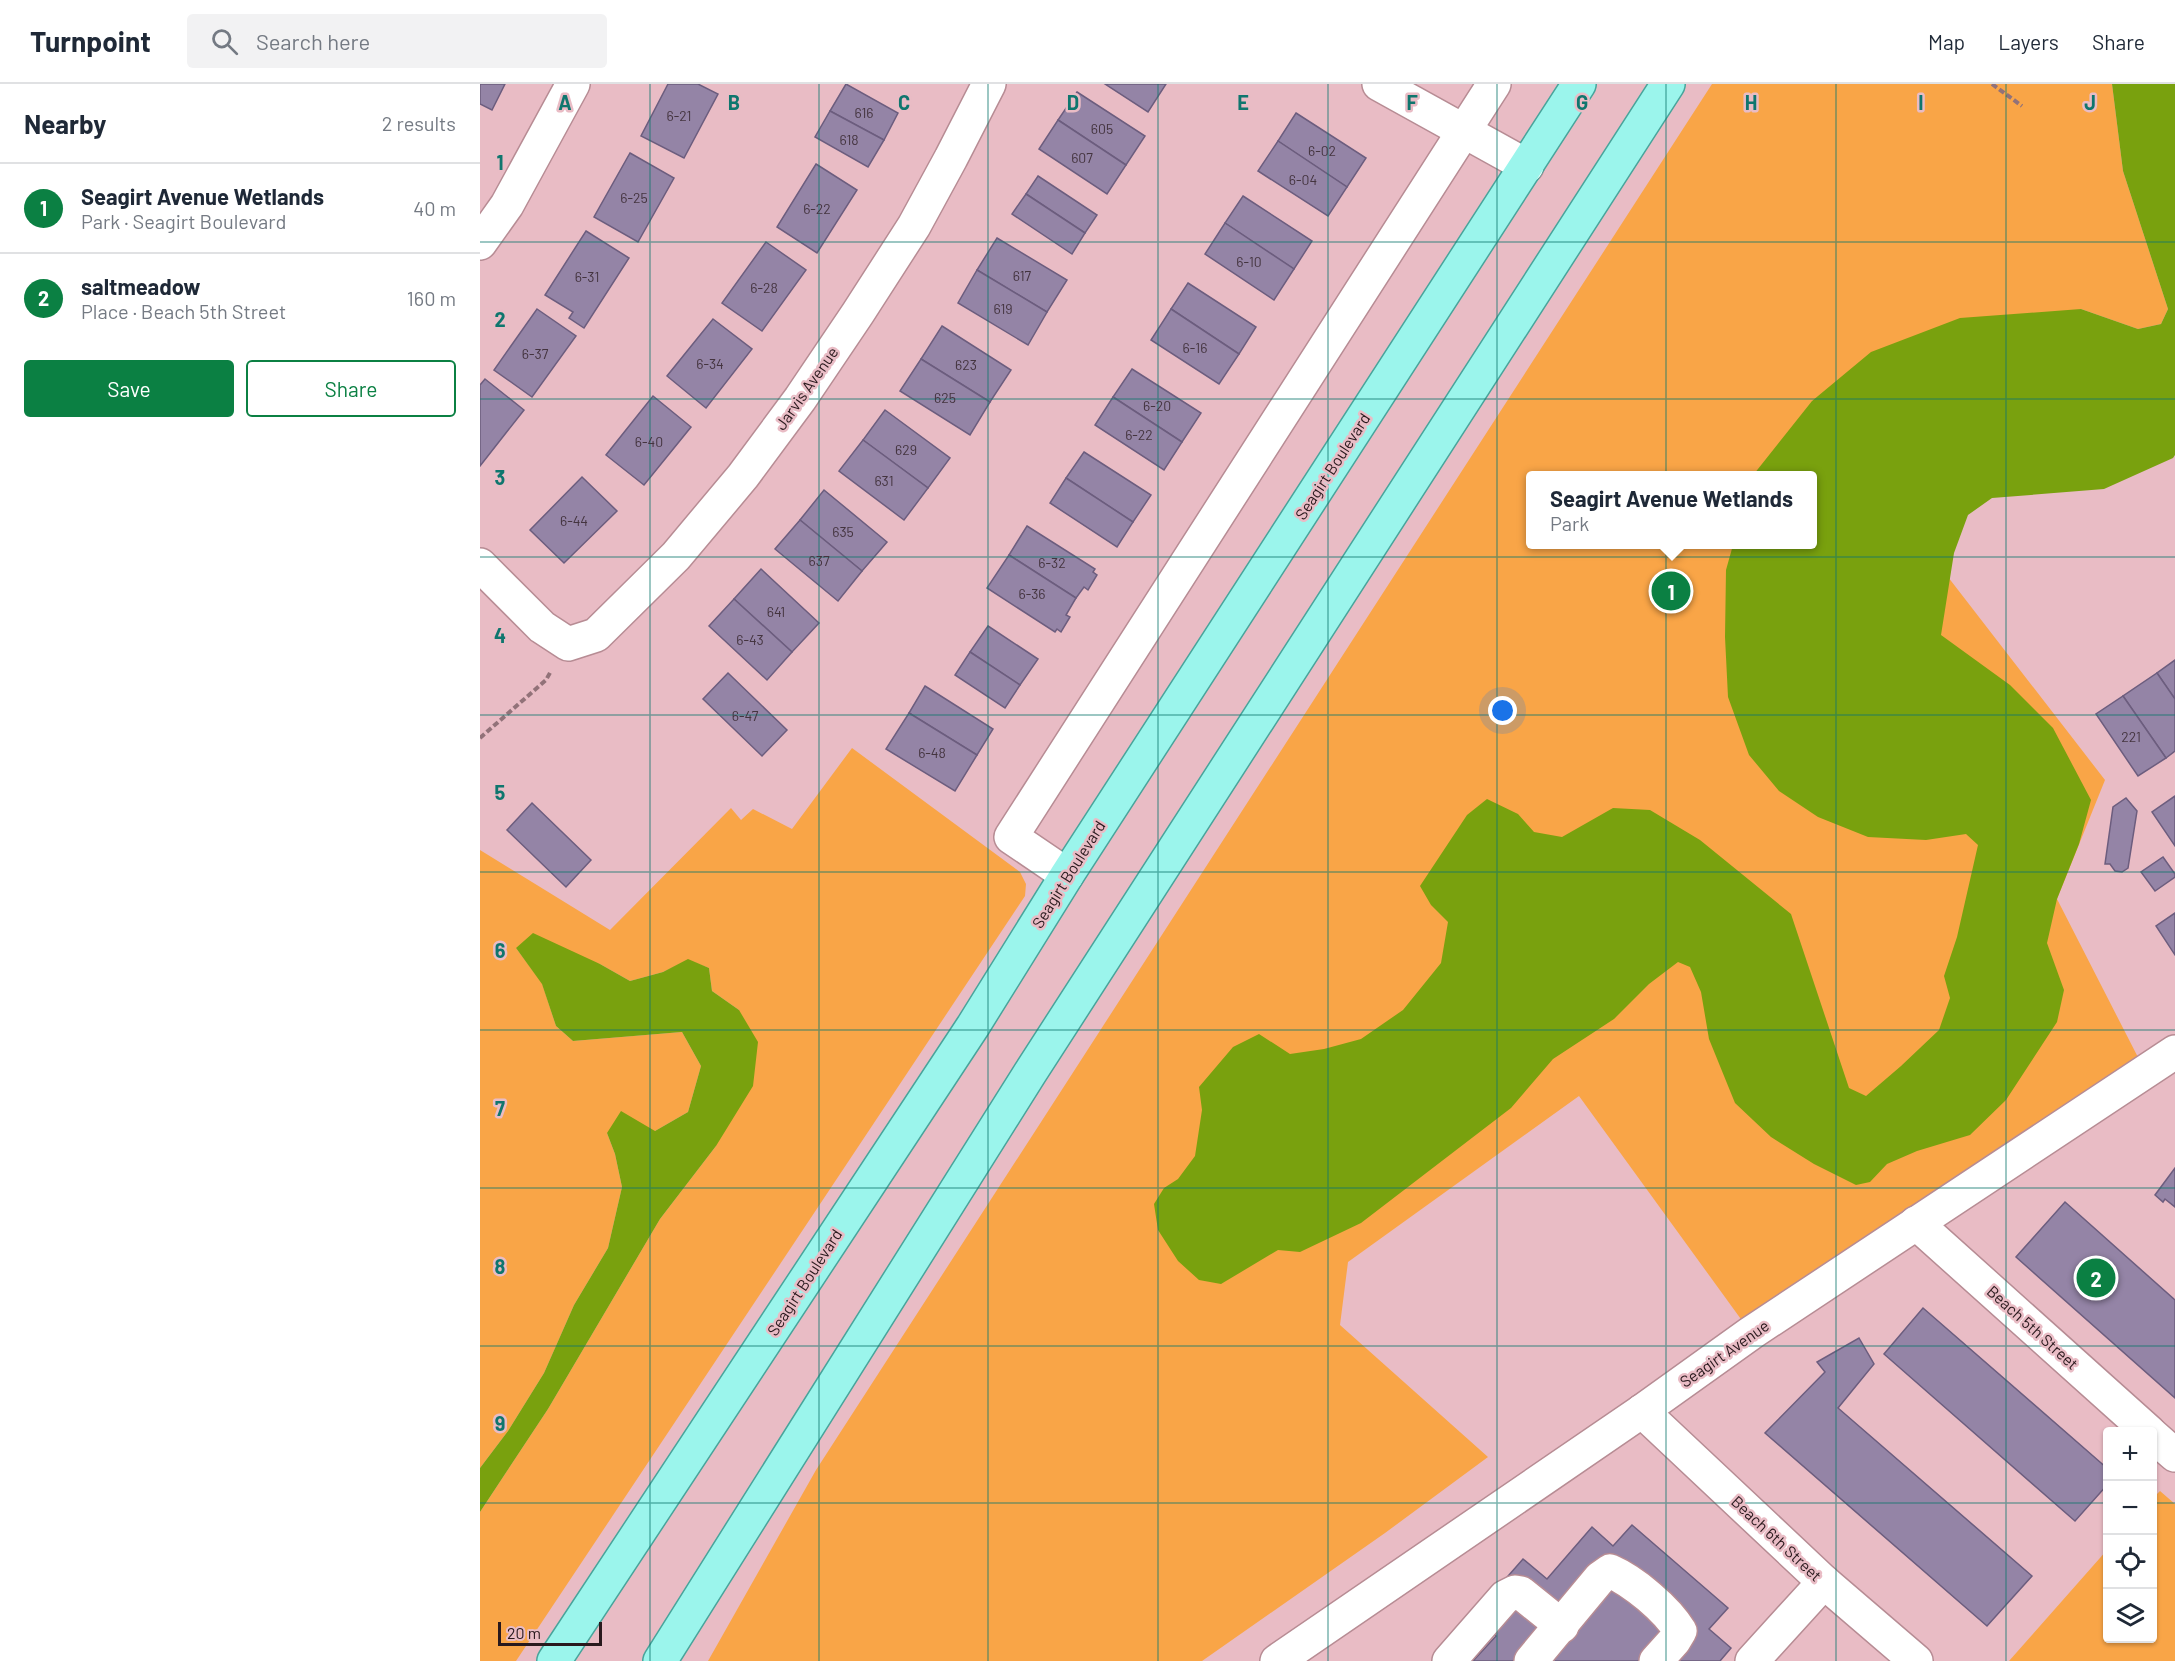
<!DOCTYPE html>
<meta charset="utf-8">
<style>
:root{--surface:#fff;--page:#f2f2f3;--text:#1f2937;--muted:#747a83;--line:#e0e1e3;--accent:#0b8043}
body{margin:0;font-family:Barlow,sans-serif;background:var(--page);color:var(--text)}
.controls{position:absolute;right:18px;bottom:18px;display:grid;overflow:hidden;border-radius:6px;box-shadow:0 2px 4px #0004}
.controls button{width:54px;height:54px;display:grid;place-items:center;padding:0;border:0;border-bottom:2px solid var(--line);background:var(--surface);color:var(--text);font:30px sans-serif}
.scale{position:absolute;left:18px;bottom:15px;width:104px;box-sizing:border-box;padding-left:6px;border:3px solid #29191d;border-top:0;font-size:16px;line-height:21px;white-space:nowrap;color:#29191d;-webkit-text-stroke:4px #e9bcc5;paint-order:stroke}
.you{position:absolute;left:1023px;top:627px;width:21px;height:21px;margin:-15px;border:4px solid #fff;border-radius:50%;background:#1a73e8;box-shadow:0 0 0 9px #1a73e833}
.badge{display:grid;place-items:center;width:39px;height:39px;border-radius:50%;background:var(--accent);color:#fff;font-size:20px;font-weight:700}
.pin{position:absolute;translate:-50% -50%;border:3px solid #fff;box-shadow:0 2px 6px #0006}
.popup{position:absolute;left:1046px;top:387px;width:291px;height:78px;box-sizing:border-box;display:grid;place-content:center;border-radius:6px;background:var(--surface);filter:drop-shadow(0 2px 4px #0005);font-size:20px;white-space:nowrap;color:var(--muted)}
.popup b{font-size:22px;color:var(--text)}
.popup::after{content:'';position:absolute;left:50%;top:100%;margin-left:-12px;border:12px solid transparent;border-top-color:var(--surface)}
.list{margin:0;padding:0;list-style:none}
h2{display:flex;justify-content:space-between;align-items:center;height:78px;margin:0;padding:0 24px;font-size:26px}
h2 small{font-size:20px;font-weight:400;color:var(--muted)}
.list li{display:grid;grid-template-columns:39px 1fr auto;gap:18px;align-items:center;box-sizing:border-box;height:90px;padding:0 24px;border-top:2px solid var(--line)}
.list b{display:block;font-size:22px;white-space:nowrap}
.list p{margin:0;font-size:20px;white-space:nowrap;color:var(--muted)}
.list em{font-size:20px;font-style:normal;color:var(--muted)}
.actions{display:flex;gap:12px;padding:18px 24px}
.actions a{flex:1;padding:14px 0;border:2px solid var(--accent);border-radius:6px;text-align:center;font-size:21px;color:var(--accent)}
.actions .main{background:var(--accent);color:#fff}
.icon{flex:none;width:33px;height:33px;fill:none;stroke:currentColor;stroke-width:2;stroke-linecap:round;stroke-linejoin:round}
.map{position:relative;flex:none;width:1695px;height:1577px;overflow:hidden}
header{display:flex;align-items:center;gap:36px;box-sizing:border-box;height:84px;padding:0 30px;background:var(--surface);border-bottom:2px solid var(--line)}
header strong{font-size:28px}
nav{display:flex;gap:33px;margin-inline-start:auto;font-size:21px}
.search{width:420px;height:54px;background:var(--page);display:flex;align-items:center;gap:15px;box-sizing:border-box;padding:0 21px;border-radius:6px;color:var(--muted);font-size:22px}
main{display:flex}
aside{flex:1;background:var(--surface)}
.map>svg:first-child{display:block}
</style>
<header>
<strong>Turnpoint</strong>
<div class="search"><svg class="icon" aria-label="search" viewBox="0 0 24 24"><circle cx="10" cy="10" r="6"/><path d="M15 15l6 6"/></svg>Search here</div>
<nav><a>Map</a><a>Layers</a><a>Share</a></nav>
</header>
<main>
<aside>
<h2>Nearby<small>2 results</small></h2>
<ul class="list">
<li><span class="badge">1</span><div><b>Seagirt Avenue Wetlands</b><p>Park · Seagirt Boulevard</p></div><em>40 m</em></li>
<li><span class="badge">2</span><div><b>saltmeadow</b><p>Place · Beach 5th Street</p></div><em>160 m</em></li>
</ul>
<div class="actions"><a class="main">Save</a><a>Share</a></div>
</aside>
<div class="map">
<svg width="1695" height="1577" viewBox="0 0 1695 1577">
<rect width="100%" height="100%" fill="#e9bcc5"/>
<g fill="#f9a547" fill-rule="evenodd">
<path d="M 1232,0 L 1632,0 L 1643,87 L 1688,225 L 1681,240 L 1658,245 L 1601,225 L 1332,317 L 1625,696 L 1577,815 L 1665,987 L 1271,1249 L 1099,1012 L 868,1178 L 860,1241 L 1008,1373 L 905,1449 L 722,1577 L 228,1577 L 336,1386 ZM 1050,392 L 1332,392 L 1332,460 L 1050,460 Z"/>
<path d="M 372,664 L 540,788 L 546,800 L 545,812 L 36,1577 L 0,1577 L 0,1428 L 68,1325 L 180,1135 L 236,1062 L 259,926 L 232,907 L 229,884 L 208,876 L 183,888 L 150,897 L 120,880 L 36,864 L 62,899 L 76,942 L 93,957 L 202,948 L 221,982 L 208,1028 L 175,1047 L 127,1049 L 135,1070 L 142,1103 L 128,1164 L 94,1221 L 64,1289 L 28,1347 L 0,1384 L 0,766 L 130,846 L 251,724 L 261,736 L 273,725 L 312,745 Z"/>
<path d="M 1680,1407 L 1695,1420 L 1695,1577 L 1529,1577 L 1627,1466 L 1628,1554 L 1672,1554 L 1672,1415 Z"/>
</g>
<g fill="#79a10e">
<path d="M 1632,0 L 1695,0 L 1695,371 L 1693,374 L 1624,405 L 1512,414 L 1488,431 L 1474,469 L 1461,551 L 1530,601 L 1573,644 L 1611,716 L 1599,760 L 1577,815 L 1567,859 L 1584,906 L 1577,938 L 1526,1016 L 1490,1051 L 1437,1067 L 1407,1080 L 1390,1098 L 1376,1101 L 1334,1080 L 1291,1053 L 1255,1019 L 1229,955 L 1221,908 L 1210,883 L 1198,878 L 1169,900 L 1134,935 L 1073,975 L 1031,1024 L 881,1139 L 820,1168 L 798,1166 L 741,1200 L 719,1196 L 698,1177 L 678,1146 L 674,1120 L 684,1104 L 698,1095 L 715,1072 L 722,1026 L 719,1003 L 753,963 L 779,950 L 810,970 L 844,965 L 881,955 L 923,926 L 961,879 L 968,838 L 951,821 L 940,802 L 987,731 L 1007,715 L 1038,730 L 1054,748 L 1082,753 L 1133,724 L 1170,726 L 1220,756 L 1311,830 L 1369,1004 L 1386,1012 L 1421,982 L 1459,946 L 1470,914 L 1464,892 L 1477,853 L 1498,761 L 1486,750 L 1446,756 L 1388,753 L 1338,733 L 1299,707 L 1269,671 L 1248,613 L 1245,553 L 1246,486 L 1253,461 L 1332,460 L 1332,392 L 1274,390 L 1332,317 L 1391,268 L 1480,234 L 1601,225 L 1658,245 L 1681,240 L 1688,225 L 1643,87 Z"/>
<path d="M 53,849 L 120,880 L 150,897 L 183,888 L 208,875 L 229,884 L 232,907 L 259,926 L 278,958 L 273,1002 L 236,1062 L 180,1135 L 68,1325 L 0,1428 L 0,1384 L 28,1347 L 64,1289 L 94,1221 L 128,1164 L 142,1103 L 135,1070 L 127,1049 L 141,1027 L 175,1047 L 208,1028 L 221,982 L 202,948 L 93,957 L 76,942 L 62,900 L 36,864 Z"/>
</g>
<g fill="#9484a6" stroke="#6c5d7e" stroke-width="1.5">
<path d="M 0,0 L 25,0 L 12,26 L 0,20 Z"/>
<path d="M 188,0 L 218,0 L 238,10 L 204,74 L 161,52 Z"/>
<path d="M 366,0 L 418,29 L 404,56 L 350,27 Z"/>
<path d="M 625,0 L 686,0 L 668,28 Z"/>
<path d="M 597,8 L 665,52 L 646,81 L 578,36 Z"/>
<path d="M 350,27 L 404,56 L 388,83 L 335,53 Z"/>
<path d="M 816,29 L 886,74 L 867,103 L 798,57 Z"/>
<path d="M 578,36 L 646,81 L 627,110 L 559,65 Z"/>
<path d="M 798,57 L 867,103 L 848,132 L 778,87 Z"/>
<path d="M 150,69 L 194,94 L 158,158 L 114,133 Z"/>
<path d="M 336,80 L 377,106 L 337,169 L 297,143 Z"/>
<path d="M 558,92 L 617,131 L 605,149 L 546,110 Z"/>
<path d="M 546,110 L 605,149 L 592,170 L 532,130 Z"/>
<path d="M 763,112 L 832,157 L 814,185 L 745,139 Z"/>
<path d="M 745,139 L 814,185 L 794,216 L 725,170 Z"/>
<path d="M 106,147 L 149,174 L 104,244 L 89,234 L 93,228 L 65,211 Z"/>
<path d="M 517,154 L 587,196 L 567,228 L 497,186 Z"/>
<path d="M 286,158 L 326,186 L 282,247 L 242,219 Z"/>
<path d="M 497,186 L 567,228 L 548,261 L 478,219 Z"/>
<path d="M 708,199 L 776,243 L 759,270 L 691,225 Z"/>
<path d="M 57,225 L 96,252 L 52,313 L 14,286 Z"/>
<path d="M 691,225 L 759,270 L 739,300 L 671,256 Z"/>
<path d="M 233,235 L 272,265 L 226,324 L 187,292 Z"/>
<path d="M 462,242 L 531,286 L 510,318 L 441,275 Z"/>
<path d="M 441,275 L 510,318 L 490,351 L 420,307 Z"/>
<path d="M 652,285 L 721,329 L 702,358 L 633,313 Z"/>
<path d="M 5,295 L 44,326 L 0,382 L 0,301 Z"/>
<path d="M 173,312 L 211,343 L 164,401 L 126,371 Z"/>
<path d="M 633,313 L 702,358 L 684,386 L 615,341 Z"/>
<path d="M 405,326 L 470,374 L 448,404 L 383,356 Z"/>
<path d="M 383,356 L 448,404 L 424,436 L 359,387 Z"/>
<path d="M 604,368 L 671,411 L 653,438 L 586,394 Z"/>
<path d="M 102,393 L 137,427 L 84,479 L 50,446 Z"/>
<path d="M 586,394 L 653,438 L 637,463 L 570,419 Z"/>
<path d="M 344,406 L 407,458 L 382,487 L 320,436 Z"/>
<path d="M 320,436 L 382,487 L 358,517 L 295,465 Z"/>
<path d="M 547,442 L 615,485 L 613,488 L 617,491 L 608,506 L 604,503 L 596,514 L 529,471 Z"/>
<path d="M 529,471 L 596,514 L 586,531 L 590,533 L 581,548 L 577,545 L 575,548 L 507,504 Z"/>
<path d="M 281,485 L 339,539 L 312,568 L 254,515 Z"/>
<path d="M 254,515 L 312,568 L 287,596 L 229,542 Z"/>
<path d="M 508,542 L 558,575 L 540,601 L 490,568 Z"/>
<path d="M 490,568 L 540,601 L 525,624 L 475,591 Z"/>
<path d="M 1695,576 L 1695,615 L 1677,589 Z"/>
<path d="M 248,589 L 307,646 L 282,672 L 223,615 Z"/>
<path d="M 1677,589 L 1695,615 L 1695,667 L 1686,674 L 1643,612 Z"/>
<path d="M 445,602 L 513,645 L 497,671 L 429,629 Z"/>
<path d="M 1643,612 L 1686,674 L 1658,692 L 1616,630 Z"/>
<path d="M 429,629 L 497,671 L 475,707 L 406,665 Z"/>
<path d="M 1695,712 L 1695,762 L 1672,728 Z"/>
<path d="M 1646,714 L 1657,727 L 1648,784 L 1642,788 L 1635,787 L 1630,780 L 1625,780 L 1633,723 Z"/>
<path d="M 52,719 L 111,776 L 86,803 L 27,746 Z"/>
<path d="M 1683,773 L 1695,790 L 1695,793 L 1675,807 L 1661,788 Z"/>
<path d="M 1695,829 L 1695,871 L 1676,842 Z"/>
<path d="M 1695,1084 L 1695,1123 L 1685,1115 L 1683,1118 L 1675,1111 Z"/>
<path d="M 1585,1118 L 1695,1216 L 1695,1314 L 1536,1173 Z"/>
<path d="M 1443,1224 L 1628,1385 L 1628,1400 L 1595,1437 L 1404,1270 Z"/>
<path d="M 1379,1254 L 1394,1280 L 1358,1324 L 1552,1492 L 1507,1542 L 1285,1349 L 1345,1288 L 1337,1278 Z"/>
<path d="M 1152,1441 L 1248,1524 L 1229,1545 L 1251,1564 L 1240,1577 L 993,1577 L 1016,1552 L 993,1532 L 1043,1475 L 1067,1495 L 1112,1443 L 1133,1462 Z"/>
</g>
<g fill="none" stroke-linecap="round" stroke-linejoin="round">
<g stroke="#b78c94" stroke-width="36">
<g id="minor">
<path d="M 899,0 L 1047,82"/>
<path d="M 0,159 L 27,121 L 93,0"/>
<path d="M 0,481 L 62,543 L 88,560 L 116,551 L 196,472 L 263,392 L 320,315 L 378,229 L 434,142 L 471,74 L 509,0"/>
<path d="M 587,791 L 531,753 L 1014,0"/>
<path d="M 1436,1139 L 1669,1348"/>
<path d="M 1162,1327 L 1344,1498 L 1436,1577"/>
<path d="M 1672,1351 L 1695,1371"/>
<path d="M 797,1577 L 1162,1327 L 1271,1249 L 1695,968"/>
<path d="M 969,1577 L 1025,1513 L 1035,1508 L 1041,1509 L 1082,1542"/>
<path d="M 1051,1577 L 1120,1494 L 1130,1487 C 1153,1497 1187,1525 1200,1547 L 1194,1557 L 1176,1577"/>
<path d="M 1272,1577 L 1344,1498"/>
</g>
</g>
<g stroke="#48a49b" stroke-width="36">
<g id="major">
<path d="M 74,1577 L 493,942 L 587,791 L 1099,0"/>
<path d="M 180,1577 L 550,989 L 1188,0"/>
</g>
</g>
<g stroke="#927279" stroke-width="4" stroke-dasharray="6 3" stroke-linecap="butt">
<path d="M 1512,0 L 1542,22"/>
<path d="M 0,654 L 66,596 L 71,587"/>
</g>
<use href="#minor" stroke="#fff" stroke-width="33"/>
<use href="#major" stroke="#9bf5ec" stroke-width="33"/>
</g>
<path fill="none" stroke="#0f766e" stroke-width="1.5" stroke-opacity="0.55" d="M 170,0 L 170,1577M 339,0 L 339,1577M 508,0 L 508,1577M 678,0 L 678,1577M 848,0 L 848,1577M 1017,0 L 1017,1577M 1186,0 L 1186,1577M 1356,0 L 1356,1577M 1526,0 L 1526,1577M 0,158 L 1695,158M 0,315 L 1695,315M 0,473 L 1695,473M 0,631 L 1695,631M 0,788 L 1695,788M 0,946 L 1695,946M 0,1104 L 1695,1104M 0,1262 L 1695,1262M 0,1419 L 1628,1419M 1672,1419 L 1695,1419"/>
<g text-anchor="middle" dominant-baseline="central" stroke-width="5" stroke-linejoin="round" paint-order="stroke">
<g font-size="14" fill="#44343f">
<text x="384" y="28">616</text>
<text x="199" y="31">6-21</text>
<text x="622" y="44">605</text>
<text x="369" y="55">618</text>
<text x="842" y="66">6-02</text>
<text x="602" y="73">607</text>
<text x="823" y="95">6-04</text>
<text x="154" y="113">6-25</text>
<text x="337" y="124">6-22</text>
<text x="769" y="177">6-10</text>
<text x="542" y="191">617</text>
<text x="107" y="192">6-31</text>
<text x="284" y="203">6-28</text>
<text x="523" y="224">619</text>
<text x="715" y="263">6-16</text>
<text x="55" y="269">6-37</text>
<text x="230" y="279">6-34</text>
<text x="486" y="280">623</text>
<text x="465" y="313">625</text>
<text x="677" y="321">6-20</text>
<text x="659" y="350">6-22</text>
<text x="169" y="357">6-40</text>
<text x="426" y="365">629</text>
<text x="404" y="396">631</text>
<text x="94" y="436">6-44</text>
<text x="363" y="447">635</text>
<text x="339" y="476">637</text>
<text x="572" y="478">6-32</text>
<text x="552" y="509">6-36</text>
<text x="296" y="527">641</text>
<text x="270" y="555">6-43</text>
<text x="265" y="631">6-47</text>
<text x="1651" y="652">221</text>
<text x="452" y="668">6-48</text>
</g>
<g font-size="16" fill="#29191d" stroke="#e9bcc5">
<text transform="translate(326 304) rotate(-55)">Jarvis Avenue</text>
<text transform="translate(852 382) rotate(-57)">Seagirt Boulevard</text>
<text transform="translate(588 790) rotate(-58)">Seagirt Boulevard</text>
<text transform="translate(324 1198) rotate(-57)">Seagirt Boulevard</text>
<text transform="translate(1553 1243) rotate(42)">Beach 5th Street</text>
<text transform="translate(1244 1269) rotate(-35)">Seagirt Avenue</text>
<text transform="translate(1297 1454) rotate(43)">Beach 6th Street</text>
</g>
</g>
<g font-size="20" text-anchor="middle" font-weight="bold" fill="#0f766e" stroke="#e9bcc5" stroke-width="5" stroke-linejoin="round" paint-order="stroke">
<text x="85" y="26">A</text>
<text x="254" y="26">B</text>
<text x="424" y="26">C</text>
<text x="593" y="26">D</text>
<text x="763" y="26">E</text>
<text x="932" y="26">F</text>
<text x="1102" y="26">G</text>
<text x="1271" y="26">H</text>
<text x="1441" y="26">I</text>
<text x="1610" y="26">J</text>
<text x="20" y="86">1</text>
<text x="20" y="243">2</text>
<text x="20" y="401">3</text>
<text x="20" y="559">4</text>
<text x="20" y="716">5</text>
<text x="20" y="874">6</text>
<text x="20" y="1032">7</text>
<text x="20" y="1190">8</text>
<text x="20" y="1347">9</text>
</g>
</svg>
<div class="controls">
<button>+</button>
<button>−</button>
<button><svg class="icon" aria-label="locate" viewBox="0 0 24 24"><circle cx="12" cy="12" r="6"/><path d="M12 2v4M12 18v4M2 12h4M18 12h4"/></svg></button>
<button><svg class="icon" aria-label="layers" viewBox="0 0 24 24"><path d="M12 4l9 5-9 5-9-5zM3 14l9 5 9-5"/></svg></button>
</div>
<div class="scale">20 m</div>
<div class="you"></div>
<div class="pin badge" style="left:1191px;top:507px">1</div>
<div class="popup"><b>Seagirt Avenue Wetlands</b>Park</div>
<div class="pin badge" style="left:1616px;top:1194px">2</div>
</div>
</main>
